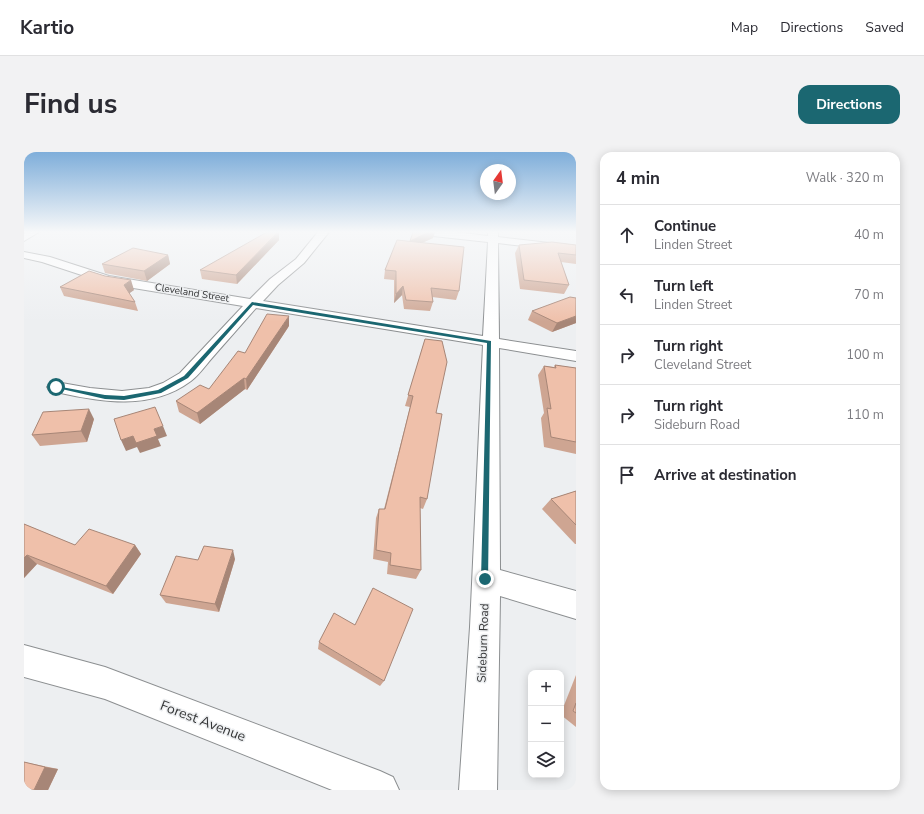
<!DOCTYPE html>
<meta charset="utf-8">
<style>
:root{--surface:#fff;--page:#f2f2f3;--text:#2b2b33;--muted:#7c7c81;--line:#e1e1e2;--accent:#1b6771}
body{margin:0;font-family:"Nunito Sans",sans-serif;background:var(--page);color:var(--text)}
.controls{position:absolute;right:12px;bottom:12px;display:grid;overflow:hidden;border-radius:8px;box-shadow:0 2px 10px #0003}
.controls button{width:36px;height:36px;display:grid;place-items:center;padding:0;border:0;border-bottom:1px solid var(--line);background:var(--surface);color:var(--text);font:20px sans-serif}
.compass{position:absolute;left:456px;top:12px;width:36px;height:36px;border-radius:50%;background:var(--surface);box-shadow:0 2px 10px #0003;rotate:14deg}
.stop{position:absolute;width:12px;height:12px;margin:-9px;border:3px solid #1b6771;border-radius:50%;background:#fff}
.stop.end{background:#1b6771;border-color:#fff;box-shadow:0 1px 4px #0008}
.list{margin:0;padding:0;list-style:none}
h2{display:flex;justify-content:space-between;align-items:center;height:52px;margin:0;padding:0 16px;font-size:17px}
h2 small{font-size:13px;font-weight:400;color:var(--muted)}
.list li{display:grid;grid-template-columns:26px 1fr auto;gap:12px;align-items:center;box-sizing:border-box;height:60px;padding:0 16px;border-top:1px solid var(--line)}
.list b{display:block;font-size:15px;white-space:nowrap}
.list p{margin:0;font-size:13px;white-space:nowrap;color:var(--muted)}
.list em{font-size:13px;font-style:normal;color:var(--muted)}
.icon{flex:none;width:22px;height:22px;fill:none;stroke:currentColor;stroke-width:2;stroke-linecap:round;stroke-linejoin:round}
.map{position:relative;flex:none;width:552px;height:638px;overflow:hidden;border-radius:12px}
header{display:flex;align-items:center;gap:24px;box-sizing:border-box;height:56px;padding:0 20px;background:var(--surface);border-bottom:1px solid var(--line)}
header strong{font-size:19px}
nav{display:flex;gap:22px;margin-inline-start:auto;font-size:14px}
.intro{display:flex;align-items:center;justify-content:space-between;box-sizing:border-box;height:96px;padding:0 24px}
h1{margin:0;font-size:28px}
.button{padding:10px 18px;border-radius:12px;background:var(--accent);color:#fff;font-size:14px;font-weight:700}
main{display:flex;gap:24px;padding:0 24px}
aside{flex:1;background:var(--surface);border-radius:12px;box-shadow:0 2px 10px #0003}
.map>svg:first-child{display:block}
</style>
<header>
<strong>Kartio</strong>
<nav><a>Map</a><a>Directions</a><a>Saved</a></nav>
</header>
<div class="intro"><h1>Find us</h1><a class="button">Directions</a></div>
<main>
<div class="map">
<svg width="552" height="638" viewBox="0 0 552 638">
<rect width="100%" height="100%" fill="#edeff1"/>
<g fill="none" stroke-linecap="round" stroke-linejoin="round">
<g stroke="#8c8f91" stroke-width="2">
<g id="minor">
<path d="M 2,80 L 15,80 L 0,89 L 0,82 Z"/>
<path d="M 294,80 L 305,80 L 280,111 L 254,133 L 239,149 L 459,184 L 464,90 L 400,83 L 395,80 L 431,80 L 464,84 L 464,80 L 474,80 L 474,85 L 552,94 L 552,100 L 474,91 L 475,187 L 552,199 L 552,209 L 475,196 L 476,418 L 552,439 L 552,467 L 476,444 L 473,638 L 435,638 L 446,475 L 459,193 L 232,156 C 217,173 202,190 188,206 C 181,214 175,223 167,229 C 127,259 77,250 32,240 L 26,239 L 23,235 L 26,231 L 32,230 L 66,236 L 98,239 L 125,236 L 139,231 L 156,221 L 219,154 L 85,132 L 18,110 L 0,106 L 0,100 L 26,105 L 85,124 L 226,147 L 246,127 L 272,107 Z"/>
<path d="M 0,493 L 81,515 L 356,619 L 369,625 L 375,638 L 308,638 L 81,547 L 0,525 Z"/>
</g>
</g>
<use href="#minor" fill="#fff" fill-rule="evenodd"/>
</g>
<g fill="#cea592">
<path d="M 255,80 L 255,88 L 213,132 L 178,127 L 176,118 Z"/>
<path d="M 409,86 L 398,91 L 435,139 L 432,148 L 408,145 L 409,150 L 406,159 L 380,157 L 378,143 L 370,151 L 370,128 L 360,127 L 361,118 L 385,89 Z"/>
<path d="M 495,93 L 552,93 L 552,112 L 537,110 L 545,133 L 540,142 L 496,137 L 491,101 Z"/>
<path d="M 144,103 L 146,112 L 123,129 L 81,121 L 78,112 Z"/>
<path d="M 36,135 L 110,138 L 105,141 L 111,150 L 114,159 L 40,144 Z"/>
<path d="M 552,146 L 552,171 L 528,180 L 504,168 L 508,159 Z"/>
<path d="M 265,174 L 223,238 L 221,237 L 176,272 L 155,260 L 152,249 L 185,237 L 221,201 Z"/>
<path d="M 401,187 L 412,261 L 403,347 L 399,357 L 396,356 L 397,418 L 392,427 L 363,422 L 364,410 L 349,407 L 352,366 L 355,357 L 360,357 L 386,255 L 381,254 Z"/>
<path d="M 531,213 L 552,216 L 552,302 L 520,295 L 517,266 L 520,261 L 514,223 L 520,214 L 530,215 Z"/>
<path d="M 70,267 L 63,290 L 16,294 L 8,283 Z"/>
<path d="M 552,339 L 552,392 L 551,392 L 518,357 L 527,347 Z"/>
<path d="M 0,372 L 51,393 L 111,393 L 117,402 L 89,442 L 13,412 L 0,426 Z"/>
<path d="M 211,407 L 195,460 L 142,451 L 136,443 Z"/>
<path d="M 295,490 L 360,529 L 356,534 L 294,497 Z"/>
<path d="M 552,523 L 552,575 L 537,563 L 537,561 Z"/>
<path d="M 0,610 L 34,617 L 24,638 L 0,638 Z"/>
</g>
<g fill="#a78677">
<path d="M 255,80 L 255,88 L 213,132 L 212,123 Z"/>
<path d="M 405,80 L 411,80 L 409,86 L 384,97 L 386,89 Z"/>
<path d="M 144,103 L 146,112 L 123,129 L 120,119 Z"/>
<path d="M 107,128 L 110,138 L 103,143 L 100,133 Z"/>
<path d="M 379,134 L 378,143 L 370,151 L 372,142 Z"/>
<path d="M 265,164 L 265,174 L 223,238 L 222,227 Z"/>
<path d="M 552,164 L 552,171 L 528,180 L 533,171 Z"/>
<path d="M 220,226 L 221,237 L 176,272 L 173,261 Z"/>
<path d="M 65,257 L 70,267 L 63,290 L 57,279 Z"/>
<path d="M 139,274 L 143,284 L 134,287 L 137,294 L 116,301 L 113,295 L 102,299 L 97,288 Z"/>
<path d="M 111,393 L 117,402 L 89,442 L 82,434 Z"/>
<path d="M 209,398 L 211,407 L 195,460 L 191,452 Z"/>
<path d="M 3,403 L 13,412 L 0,426 L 0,406 Z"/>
<path d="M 21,615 L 34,617 L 24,638 L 10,638 Z"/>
</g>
<g fill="#efc0aa" stroke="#a78677">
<path d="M 243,80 L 254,80 L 212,123 L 176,118 Z"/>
<path d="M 389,80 L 405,80 L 386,89 Z"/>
<path d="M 373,88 L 440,95 L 435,139 L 407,136 L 409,150 L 382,148 L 379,134 L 372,142 L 372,119 L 361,118 Z"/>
<path d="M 528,90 L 552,93 L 552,103 L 534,101 L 545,133 L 500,128 L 495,93 Z"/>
<path d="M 109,96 L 144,103 L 120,119 L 78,112 Z"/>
<path d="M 65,119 L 81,124 L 107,128 L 100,133 L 111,150 L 36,135 Z"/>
<path d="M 546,145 L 552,146 L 552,164 L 533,171 L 508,159 Z"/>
<path d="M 243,162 L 265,164 L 222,227 L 220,226 L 173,261 L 152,249 L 176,233 L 185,237 L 214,199 L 221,201 Z"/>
<path d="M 401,187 L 418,189 L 423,210 L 412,261 L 418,262 L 403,347 L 396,345 L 397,418 L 366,413 L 367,401 L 352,398 L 355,357 L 361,357 L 389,244 L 384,243 Z"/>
<path d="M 531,213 L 552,216 L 552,290 L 527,285 L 523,256 L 527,257 L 520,214 L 532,216 Z"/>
<path d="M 131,255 L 139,274 L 130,277 L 133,284 L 112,291 L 109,284 L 97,288 L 90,267 Z"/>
<path d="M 65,257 L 57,279 L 8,283 L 19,260 Z"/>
<path d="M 552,339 L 552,373 L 527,347 Z"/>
<path d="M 0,372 L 51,393 L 65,377 L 111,393 L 82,434 L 3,403 L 0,406 Z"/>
<path d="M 180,394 L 209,398 L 191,452 L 136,443 L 152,404 L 174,408 Z"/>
<path d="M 349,436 L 389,457 L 360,529 L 295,490 L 310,461 L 331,473 Z"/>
<path d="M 552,551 L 552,561 L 549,559 Z"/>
<path d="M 0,610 L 21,615 L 10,638 L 0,638 Z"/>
</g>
<linearGradient id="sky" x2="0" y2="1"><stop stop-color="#7faeda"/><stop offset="0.47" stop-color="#f7f8f9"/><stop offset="1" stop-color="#f7f8f9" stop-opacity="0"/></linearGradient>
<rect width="552" height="170" fill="url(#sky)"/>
<path fill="#1b6771" d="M 228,150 L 467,189 L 464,430 L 458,430 L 457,427 L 463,191 L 229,153 L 164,226 L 137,241 L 100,248 L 81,247 L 29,235 L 32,234 L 81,243 L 100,244 L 134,238 L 160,224 Z"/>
<g text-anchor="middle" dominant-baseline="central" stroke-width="3" stroke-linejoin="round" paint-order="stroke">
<g font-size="10" fill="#343536" stroke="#edeff1">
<text transform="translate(168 141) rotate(9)">Cleveland Street</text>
</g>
<g font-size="12" fill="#343536" stroke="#edeff1">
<text transform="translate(459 491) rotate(-88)">Sideburn Road</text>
</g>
<g font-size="14" fill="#343536" stroke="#edeff1">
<text transform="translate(179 569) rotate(21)">Forest Avenue</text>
</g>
</g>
</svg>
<div class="controls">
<button>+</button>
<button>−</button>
<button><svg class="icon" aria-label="layers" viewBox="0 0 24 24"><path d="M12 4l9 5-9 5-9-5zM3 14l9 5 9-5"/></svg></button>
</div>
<svg class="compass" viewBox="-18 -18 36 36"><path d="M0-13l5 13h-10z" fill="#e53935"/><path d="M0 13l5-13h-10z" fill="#7c7c81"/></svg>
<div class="stop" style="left:32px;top:235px"></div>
<div class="stop end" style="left:461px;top:427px"></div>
</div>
<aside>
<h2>4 min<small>Walk · 320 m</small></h2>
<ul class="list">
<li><svg class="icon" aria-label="ahead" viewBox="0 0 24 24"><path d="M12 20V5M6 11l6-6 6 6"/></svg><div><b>Continue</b><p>Linden Street</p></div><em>40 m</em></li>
<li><svg class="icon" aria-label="left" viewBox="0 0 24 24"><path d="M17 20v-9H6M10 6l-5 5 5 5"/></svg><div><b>Turn left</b><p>Linden Street</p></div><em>70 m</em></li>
<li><svg class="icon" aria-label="right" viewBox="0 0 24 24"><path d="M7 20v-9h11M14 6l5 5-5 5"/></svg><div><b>Turn right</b><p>Cleveland Street</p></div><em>100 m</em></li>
<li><svg class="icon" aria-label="right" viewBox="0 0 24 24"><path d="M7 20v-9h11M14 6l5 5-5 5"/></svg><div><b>Turn right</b><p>Sideburn Road</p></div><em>110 m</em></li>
<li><svg class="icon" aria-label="arrive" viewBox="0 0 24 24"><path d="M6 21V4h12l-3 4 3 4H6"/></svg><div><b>Arrive at destination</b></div></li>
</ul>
</aside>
</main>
